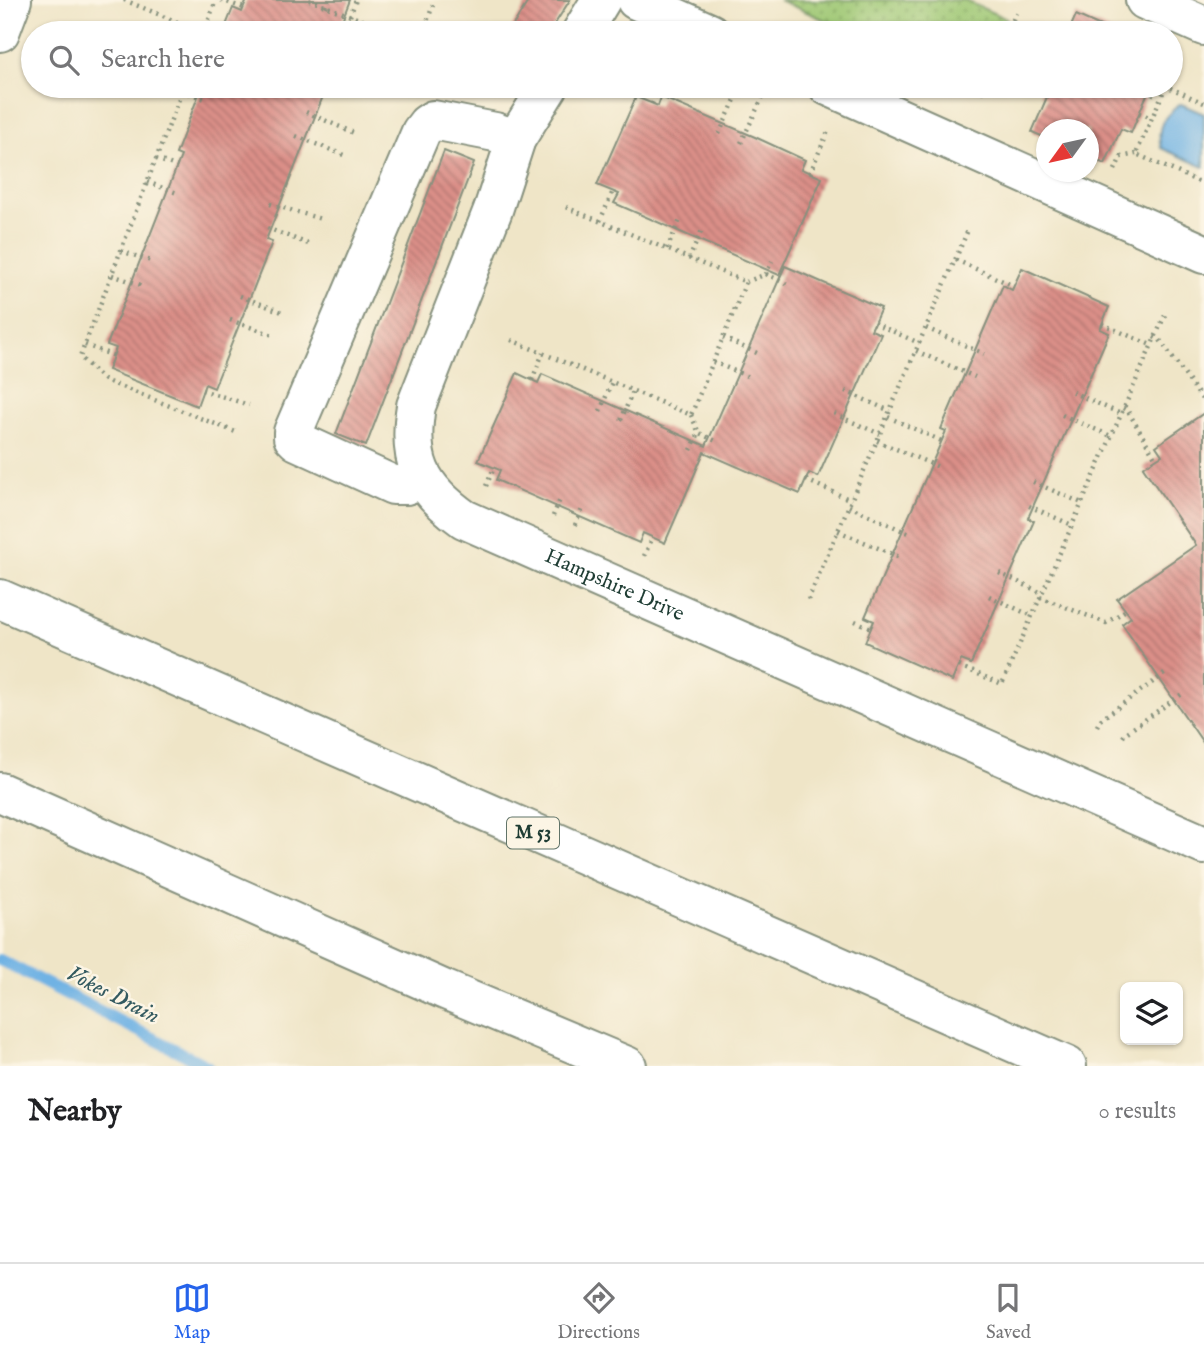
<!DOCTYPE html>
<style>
:root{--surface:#fff;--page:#f2f2f2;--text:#202124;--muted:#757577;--line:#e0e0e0;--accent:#2563eb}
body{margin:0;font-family:"IM FELL English",serif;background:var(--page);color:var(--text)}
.controls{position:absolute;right:21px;bottom:21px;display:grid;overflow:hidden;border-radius:10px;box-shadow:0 2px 5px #0004}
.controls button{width:63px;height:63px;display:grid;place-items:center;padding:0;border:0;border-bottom:2px solid var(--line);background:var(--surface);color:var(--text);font:35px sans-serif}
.compass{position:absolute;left:1036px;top:119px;width:63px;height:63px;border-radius:50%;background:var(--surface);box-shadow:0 2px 5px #0004;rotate:237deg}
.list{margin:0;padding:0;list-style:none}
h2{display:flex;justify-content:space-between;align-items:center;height:91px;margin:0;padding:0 28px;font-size:30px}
h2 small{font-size:23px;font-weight:400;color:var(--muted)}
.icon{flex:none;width:38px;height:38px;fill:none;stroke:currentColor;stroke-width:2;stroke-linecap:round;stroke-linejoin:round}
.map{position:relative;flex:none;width:1204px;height:1066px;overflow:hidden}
.search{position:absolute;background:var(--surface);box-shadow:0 2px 5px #0004;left:21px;right:21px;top:21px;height:77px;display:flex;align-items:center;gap:18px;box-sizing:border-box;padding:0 24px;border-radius:38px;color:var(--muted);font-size:26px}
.sheet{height:196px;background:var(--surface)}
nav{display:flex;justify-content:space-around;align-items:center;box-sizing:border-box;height:98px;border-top:2px solid var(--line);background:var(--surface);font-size:19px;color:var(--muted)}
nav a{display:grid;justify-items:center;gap:4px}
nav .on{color:var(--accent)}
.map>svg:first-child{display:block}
</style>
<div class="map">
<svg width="1204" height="1066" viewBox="0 0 1204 1066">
<defs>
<pattern id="grass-dots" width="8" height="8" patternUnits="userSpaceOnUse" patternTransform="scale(1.75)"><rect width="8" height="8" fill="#9fc874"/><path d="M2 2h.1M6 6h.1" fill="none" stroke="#81a460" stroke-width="1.8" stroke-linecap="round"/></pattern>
<pattern id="building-back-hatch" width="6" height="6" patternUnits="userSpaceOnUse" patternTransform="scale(1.75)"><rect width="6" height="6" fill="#db8f88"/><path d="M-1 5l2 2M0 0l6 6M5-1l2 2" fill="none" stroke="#b17670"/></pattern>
</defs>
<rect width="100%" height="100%" fill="#fcf5e5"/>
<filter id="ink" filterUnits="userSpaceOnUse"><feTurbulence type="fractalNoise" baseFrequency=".0143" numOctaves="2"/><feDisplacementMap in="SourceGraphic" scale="14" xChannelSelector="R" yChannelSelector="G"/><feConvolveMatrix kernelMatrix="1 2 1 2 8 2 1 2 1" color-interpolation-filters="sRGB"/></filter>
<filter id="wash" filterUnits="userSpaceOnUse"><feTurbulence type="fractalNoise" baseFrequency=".00686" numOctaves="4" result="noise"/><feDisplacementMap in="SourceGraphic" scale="28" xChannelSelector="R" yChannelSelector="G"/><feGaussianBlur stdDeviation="1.57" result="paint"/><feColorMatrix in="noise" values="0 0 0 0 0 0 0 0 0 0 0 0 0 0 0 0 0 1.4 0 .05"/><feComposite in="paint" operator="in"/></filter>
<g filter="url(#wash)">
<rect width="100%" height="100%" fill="#efe5c7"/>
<path fill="url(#grass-dots)" stroke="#5f8254" stroke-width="2" d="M 779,0 L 964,0 L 1007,19 L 1001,33 L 855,33 Z"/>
<path fill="#6fb2e4" stroke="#47788c" stroke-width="2" d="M 1181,104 L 1204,114 L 1204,167 L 1161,148 C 1156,127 1163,116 1181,104 Z"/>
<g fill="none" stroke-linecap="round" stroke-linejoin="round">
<path stroke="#6fb2e4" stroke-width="12" d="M 0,960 L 207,1066"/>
</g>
<g id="blocks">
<g fill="url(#building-back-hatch)">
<path d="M 247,0 L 350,0 L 337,33 L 223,33 L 233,8 L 242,12 Z"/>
<path d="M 529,0 L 570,0 L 549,33 L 508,33 Z"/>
<path d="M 1076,15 L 1116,33 L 1068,33 Z"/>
<path d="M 202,86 L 327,86 L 266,240 L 272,242 L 214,388 L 205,384 L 197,406 L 108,370 L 116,348 L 107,345 L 181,156 L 176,154 Z"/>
<path d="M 1044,86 L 1157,86 L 1153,95 L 1148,92 L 1131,133 L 1121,129 L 1105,164 L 1088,157 L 1088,130 L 1046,130 L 1046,138 L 1032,132 L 1047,97 L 1040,94 Z"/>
<path d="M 636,97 L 658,106 L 661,97 L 755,137 L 805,160 L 801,169 L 822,178 L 779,275 L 614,203 L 619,194 L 597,185 Z"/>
<path d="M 444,151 L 474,163 L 366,446 L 336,434 Z"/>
<path d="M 785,266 L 881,308 L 871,330 L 881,334 L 818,477 L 809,473 L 800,494 L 704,452 L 665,543 L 643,533 L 639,543 L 496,480 L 500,470 L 478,461 L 517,373 L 538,383 L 542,374 L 706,446 Z"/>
<path d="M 1022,268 L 1109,307 L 1100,329 L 1109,333 L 1028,518 L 1034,521 L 971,664 L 961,660 L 952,681 L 865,642 L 874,621 L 865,617 L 946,431 L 941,429 L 1003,285 L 1012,290 Z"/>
<path d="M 1204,413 L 1204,744 L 1122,624 L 1131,617 L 1117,599 L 1196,545 L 1143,467 L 1162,455 L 1156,446 Z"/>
</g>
</g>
</g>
<g filter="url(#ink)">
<use href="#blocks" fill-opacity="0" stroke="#87917e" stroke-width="2"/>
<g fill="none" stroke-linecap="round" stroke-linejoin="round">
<g stroke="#87917e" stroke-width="42">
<g id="minor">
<path d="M 636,0 L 710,33"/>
<path d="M 1145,0 L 1204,26"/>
<path d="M 0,32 L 12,0"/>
<path d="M 581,33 L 601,0"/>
<path id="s1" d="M 549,86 L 516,139 L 493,210 L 416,406 C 407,460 419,487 464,519 L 1204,845"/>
<path d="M 828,86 L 1204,254"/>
<path d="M 422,479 L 406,485 L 393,485 L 297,441 L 293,437 L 293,432 L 421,132 L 427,124 L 433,120 L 495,132 L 516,139"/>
</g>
</g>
<g stroke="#87917e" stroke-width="42">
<g id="highway">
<path d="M 0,599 L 1067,1066"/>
<path d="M 0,792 L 443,989 L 627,1066"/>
</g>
</g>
<g stroke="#87917e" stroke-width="4.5" stroke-dasharray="2 5" stroke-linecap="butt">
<path d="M 124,0 L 204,33"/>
<path d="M 221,0 L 244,8"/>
<path d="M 309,0 L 393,32"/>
<path d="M 326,7 L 329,0"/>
<path d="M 350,16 L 356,0"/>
<path d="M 204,33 L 216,0"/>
<path d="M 423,33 L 433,5"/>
<path d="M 1007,33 L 1016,13"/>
<path d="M 184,86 L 80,357 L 104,380 L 238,433"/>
<path d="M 182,91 L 208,100"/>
<path d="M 981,93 L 984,86"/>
<path d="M 1204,103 L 1166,86 L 1136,154 L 1204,184"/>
<path d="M 652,104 L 660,86"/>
<path d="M 306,112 L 354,133"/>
<path d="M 1139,113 L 1152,118"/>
<path d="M 719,134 L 741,87"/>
<path d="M 296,136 L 346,156"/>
<path d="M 741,143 L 763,96"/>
<path d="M 156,159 L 181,168"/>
<path d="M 1115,170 L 1121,157 L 1136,154"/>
<path d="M 810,173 L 829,129"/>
<path d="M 147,182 L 177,193"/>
<path d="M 270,204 L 321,219"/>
<path d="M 600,221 L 613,191"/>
<path d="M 267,228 L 311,245"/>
<path d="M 667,249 L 680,220"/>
<path d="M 121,251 L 151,261"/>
<path d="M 689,259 L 702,230"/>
<path d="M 956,260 L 1014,286"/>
<path d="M 766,274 L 787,284"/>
<path d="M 112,275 L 141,285"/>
<path d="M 746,282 L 766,274 L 772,261"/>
<path d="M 240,296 L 285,313"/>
<path d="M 230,320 L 276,336"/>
<path d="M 874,323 L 919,343"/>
<path d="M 1102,324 L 1151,345"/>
<path d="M 926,328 L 984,354"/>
<path d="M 1154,337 L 1160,340 L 1204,402"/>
<path d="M 723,338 L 757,353"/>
<path d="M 511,340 L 691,415 L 746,282 L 563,206"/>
<path d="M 85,345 L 114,356"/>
<path d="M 916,351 L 975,377"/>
<path d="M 713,362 L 747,376"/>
<path d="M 532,380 L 543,353"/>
<path d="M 202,390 L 249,405"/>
<path d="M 845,391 L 890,411"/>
<path d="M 1072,392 L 1121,414"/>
<path d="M 1123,408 L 1128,411 L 1156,459"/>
<path d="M 600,411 L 612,382"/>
<path d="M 834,414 L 880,434"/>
<path d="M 691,415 L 699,433 L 718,442"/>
<path d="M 1062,415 L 1111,436"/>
<path d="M 888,417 L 946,443"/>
<path d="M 621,420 L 633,391"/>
<path d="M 877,441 L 941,468"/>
<path d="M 691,450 L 699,433"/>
<path d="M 806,480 L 851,500"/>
<path d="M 1033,482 L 1082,503"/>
<path d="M 486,486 L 494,468"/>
<path d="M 849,506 L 912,535"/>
<path d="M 1029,506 L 1072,525"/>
<path d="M 553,516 L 561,497"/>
<path d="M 575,525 L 583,507"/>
<path d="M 838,531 L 902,558"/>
<path d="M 644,556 L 653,537"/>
<path d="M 999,573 L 1042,593"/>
<path d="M 989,596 L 1032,616"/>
<path d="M 1040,597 L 1106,623 L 1126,610"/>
<path d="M 808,600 L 968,230"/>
<path d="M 855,621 L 871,628"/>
<path d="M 959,666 L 1002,684 L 1165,315"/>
<path d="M 1097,726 L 1100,720 L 1167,672"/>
<path d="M 1123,737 L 1126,733 L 1182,694"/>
</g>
<use href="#minor" stroke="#fff" stroke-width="38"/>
<use href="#highway" stroke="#fff" stroke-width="38"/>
</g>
</g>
<g text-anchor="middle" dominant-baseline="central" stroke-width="5" stroke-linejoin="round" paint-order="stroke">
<rect fill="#fcf5e5" stroke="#617469" stroke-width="2" x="507" y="817.5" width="52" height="31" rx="5"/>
<g font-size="19" font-weight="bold" fill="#1f3d34">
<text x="533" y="833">M 53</text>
</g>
<g font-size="21" fill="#1f3d34" stroke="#fcf5e5">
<text stroke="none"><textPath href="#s1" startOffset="644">Hampshire Drive</textPath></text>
</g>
<g font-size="23" font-style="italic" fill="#335a60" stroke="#fcf5e5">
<text transform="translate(113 995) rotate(27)">Vokes Drain</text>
</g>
</g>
</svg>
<div class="controls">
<button><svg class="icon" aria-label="layers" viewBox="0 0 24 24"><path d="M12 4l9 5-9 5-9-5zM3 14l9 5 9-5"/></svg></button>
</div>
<svg class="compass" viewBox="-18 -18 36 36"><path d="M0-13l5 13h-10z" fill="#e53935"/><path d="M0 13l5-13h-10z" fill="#757577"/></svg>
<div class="search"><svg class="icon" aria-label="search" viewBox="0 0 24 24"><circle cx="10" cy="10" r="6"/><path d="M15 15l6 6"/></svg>Search here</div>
</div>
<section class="sheet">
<h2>Nearby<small>0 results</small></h2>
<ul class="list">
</ul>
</section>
<nav>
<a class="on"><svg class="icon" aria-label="map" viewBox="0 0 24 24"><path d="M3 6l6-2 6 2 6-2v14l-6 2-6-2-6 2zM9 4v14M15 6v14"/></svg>Map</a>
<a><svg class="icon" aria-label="directions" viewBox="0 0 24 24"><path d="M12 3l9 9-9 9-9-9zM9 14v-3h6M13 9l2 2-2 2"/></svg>Directions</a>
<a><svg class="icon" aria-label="saved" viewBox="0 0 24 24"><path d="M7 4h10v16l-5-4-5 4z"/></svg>Saved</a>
</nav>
